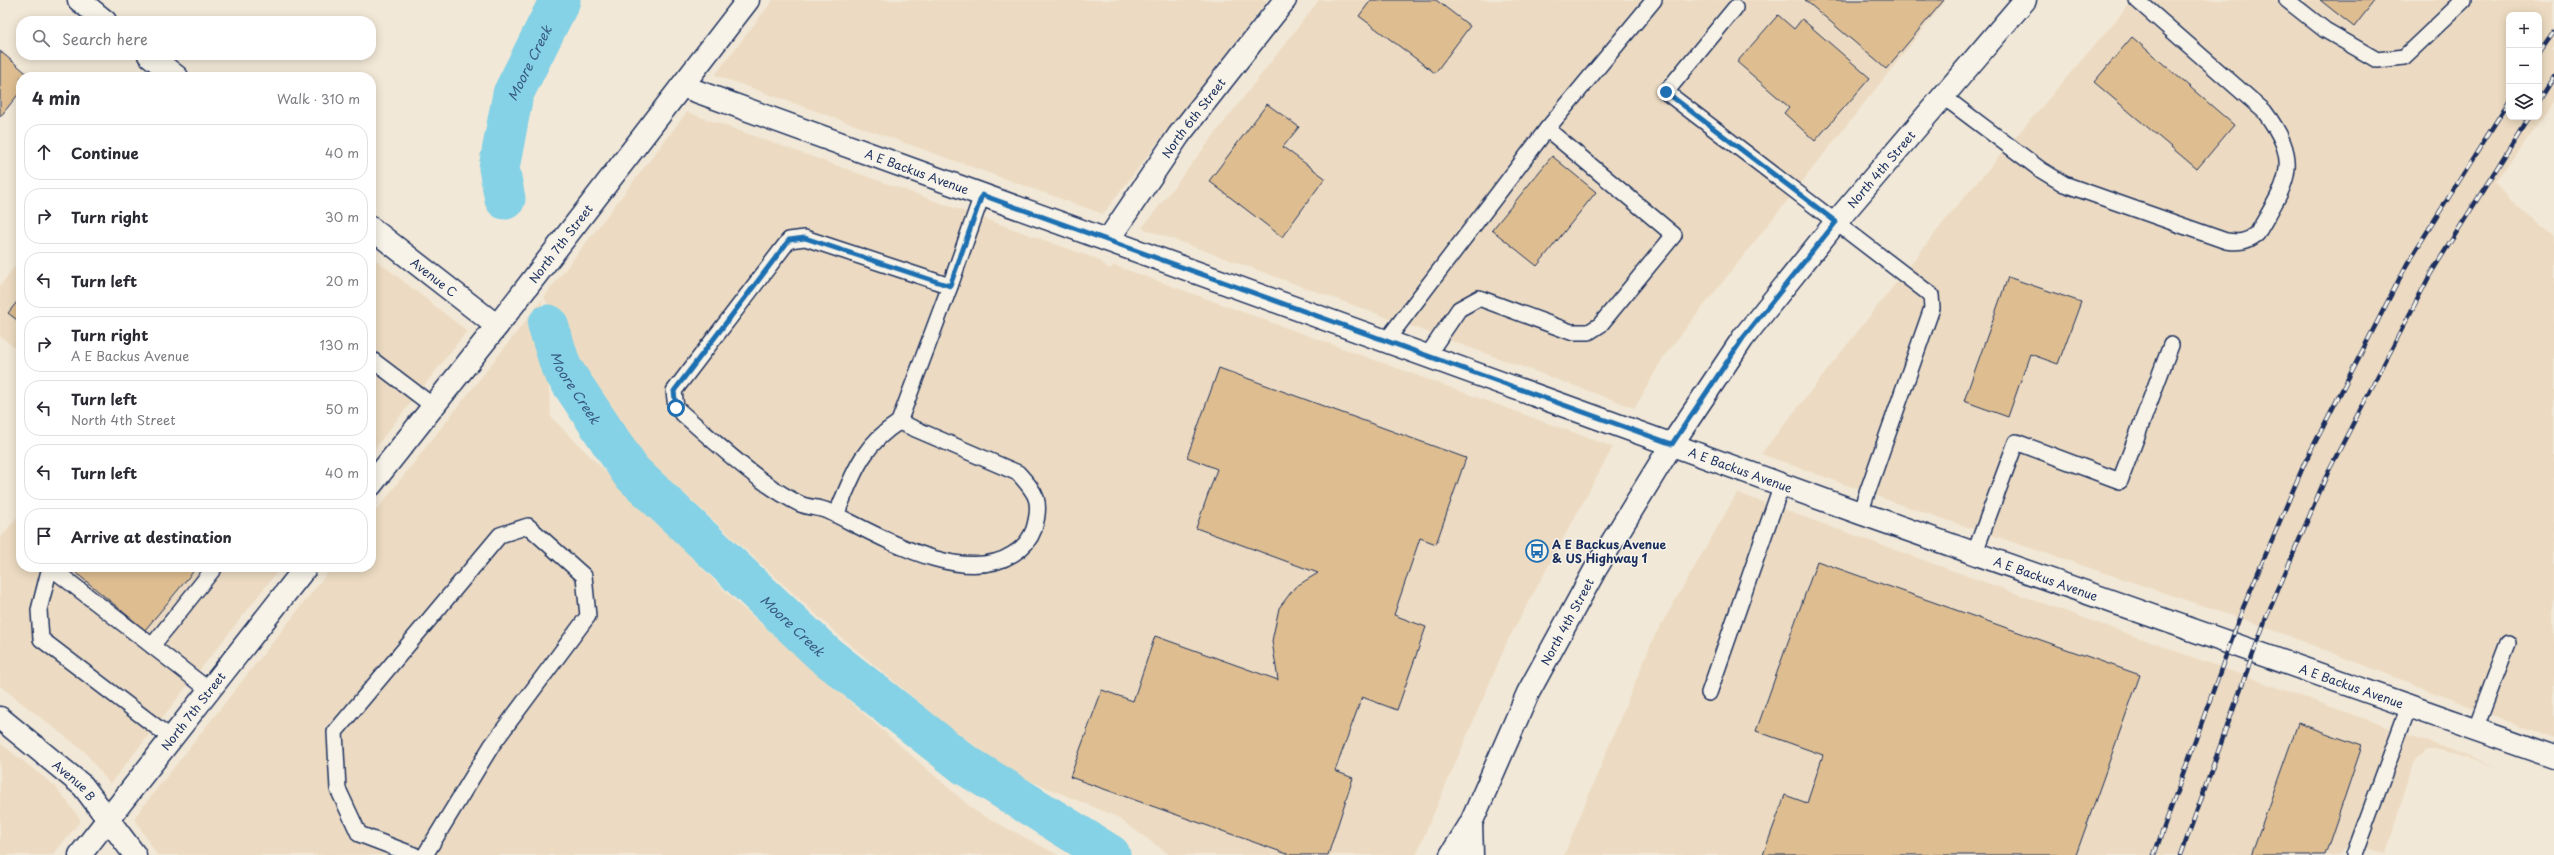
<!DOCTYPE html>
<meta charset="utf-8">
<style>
:root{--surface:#fff;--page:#f7f7f7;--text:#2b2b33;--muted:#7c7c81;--line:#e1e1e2}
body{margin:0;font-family:"Playpen Sans",sans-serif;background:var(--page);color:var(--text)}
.controls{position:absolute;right:12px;top:12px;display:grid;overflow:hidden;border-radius:8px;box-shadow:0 2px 10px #0003}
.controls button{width:36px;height:36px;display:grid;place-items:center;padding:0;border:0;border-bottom:1px solid var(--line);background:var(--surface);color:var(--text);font:20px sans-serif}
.stop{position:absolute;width:12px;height:12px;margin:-9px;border:3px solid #1f6fb2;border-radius:50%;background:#fff}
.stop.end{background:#1f6fb2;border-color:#fff;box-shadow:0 1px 4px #0008}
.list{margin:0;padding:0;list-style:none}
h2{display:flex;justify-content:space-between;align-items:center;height:52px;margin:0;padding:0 16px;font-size:17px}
h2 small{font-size:13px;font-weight:400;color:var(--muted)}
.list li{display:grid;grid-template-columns:26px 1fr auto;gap:12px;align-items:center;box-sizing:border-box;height:56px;margin:0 8px 8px;padding:0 8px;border:1px solid var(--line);border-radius:16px}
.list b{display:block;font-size:15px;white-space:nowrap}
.list p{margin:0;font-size:13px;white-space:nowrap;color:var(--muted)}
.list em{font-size:13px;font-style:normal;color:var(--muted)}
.icon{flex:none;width:22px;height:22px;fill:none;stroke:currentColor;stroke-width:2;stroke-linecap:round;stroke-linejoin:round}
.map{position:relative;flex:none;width:2554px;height:855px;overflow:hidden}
.search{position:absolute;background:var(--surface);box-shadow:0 2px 10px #0003;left:16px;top:16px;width:360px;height:44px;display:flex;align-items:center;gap:10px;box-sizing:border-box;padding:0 14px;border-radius:16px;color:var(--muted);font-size:15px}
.panel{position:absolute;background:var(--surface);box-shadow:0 2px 10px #0003;left:16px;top:72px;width:360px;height:500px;border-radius:16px}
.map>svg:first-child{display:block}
</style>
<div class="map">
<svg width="2554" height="855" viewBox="0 0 2554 855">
<rect width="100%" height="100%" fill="#f2e8d7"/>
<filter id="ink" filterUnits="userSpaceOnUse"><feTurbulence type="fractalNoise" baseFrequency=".025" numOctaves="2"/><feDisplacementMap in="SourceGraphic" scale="8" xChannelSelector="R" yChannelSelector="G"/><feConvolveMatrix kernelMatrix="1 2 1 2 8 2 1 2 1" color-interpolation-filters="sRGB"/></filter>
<g filter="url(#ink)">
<g fill="#ecdbc2" fill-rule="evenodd">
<path d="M 773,0 L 1268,0 L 1103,214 L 715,75 Z"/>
<path d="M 1319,0 L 1946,0 L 1664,356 L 1635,408 L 1142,228 Z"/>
<path d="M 2133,0 L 2554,0 L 2554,103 L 2495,182 L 2514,204 L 2554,234 L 2554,739 L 2263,626 L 1896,503 L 1761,454 L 1955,208 ZM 2509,15 L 2539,15 L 2539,117 L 2509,117 Z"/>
<path d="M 687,112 L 1097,259 L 1110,269 L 1114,265 L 1613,447 L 1508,640 L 1416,855 L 1170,855 L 1115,816 L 1016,775 L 951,729 L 843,639 L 604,420 L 544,297 Z"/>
<path d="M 371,256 L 467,331 L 371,453 Z"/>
<path d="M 21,258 L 21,353 L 0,336 L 0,286 Z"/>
<path d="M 542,300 L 551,417 L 736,602 L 975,811 L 1058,855 L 157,855 L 134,818 L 332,567 L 371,567 L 371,517 Z"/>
<path d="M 1737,493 L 2501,768 L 2440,750 L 2426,750 L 2415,760 L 2412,767 L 2386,854 L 2356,845 L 2344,849 L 2339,855 L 1564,855 L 1653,639 Z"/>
<path d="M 21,513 L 21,567 L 281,567 L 110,784 L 85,752 L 0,686 L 0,538 Z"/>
<path d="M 0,743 L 55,786 L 81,820 L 53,855 L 0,855 Z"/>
</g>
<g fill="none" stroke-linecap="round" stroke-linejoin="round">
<g stroke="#85d1e5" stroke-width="41">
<path id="s1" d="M 505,199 L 499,168 L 513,94 L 560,0"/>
<path id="s2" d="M 548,325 L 561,367 L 631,472 L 824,654 L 964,764 L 1110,855"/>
</g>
</g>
<g fill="#debe91" stroke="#1b2f5e">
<path d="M 1371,0 L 1436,0 L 1470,26 L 1435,73 L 1359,16 Z"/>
<path d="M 1805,0 L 1944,0 L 1886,69 Z"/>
<path d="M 2320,0 L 2375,0 L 2354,27 Z"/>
<path d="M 1778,15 L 1794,29 L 1802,19 L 1870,78 L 1815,141 L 1784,113 L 1789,107 L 1737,62 Z"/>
<path d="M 2132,37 L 2234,125 L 2197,169 L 2094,82 Z"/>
<path d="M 0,51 L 31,77 L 21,77 L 21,91 L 0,117 Z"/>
<path d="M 1267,104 L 1299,127 L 1283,147 L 1325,178 L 1282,237 L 1209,181 Z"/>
<path d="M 1552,156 L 1596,192 L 1537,266 L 1492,230 Z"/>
<path d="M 2008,277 L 2081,302 L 2058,364 L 2030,354 L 2008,417 L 1964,401 Z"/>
<path d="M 21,297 L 21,323 L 8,313 Z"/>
<path d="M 1219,368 L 1466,458 L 1436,544 L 1420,538 L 1394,615 L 1426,627 L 1397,710 L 1362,697 L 1335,771 L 1353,778 L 1328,855 L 1290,855 L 1070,777 L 1102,690 L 1133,701 L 1155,636 L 1278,680 L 1272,641 L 1279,608 L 1295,587 L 1318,573 L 1196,528 L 1217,469 L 1187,457 Z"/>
<path d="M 1817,561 L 2140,675 L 2076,855 L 1763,855 L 1785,795 L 1807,803 L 1823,755 L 1756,731 Z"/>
<path d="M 69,567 L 197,567 L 145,630 Z"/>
<path d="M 2298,723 L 2362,746 L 2325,855 L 2251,855 Z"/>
</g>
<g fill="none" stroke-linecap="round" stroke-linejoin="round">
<g stroke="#1b2f5e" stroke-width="18">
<g id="service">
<path d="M 2287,0 L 2325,30 L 2377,60 L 2404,57 L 2464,0"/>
<path d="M 1735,8 L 1666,92 L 1931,295 L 1932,308 L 1860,513"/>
<path d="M 1944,97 L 2041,170 L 2064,184 L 2226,241 C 2238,243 2247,242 2257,234 C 2286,183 2304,164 2264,111 L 2137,0"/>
<path d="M 1386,341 L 1547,129 L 1654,0"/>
<path d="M 1427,356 L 1459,309 L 1479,298 L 1571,332 L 1589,332 L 1600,325 L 1674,235 L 1547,129"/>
<path d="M 371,359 L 433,406"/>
<path d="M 899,422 L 950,286"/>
<path d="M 836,515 C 853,475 861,446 899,422 L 1018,473 C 1037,494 1042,501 1034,529 C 1030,540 1023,548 1013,554 C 962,587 878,535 830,512 C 820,507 809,508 800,504 C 788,498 775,490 764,482 C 733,460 705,433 676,408 L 674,391 L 789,240 L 805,238 L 950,286 L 982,195"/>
<path d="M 1975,552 L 2016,442 L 2120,481 L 2171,345"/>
<path d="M 50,567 L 39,610 L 41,639 L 171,738"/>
<path d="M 50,567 L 209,690"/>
<path d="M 152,646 L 215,567"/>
<path d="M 1709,693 L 1782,484"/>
<path d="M 2475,730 L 2508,643"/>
<path d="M 414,855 L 359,834 L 338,789 L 335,732 L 500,535 L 528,526 L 584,576 L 588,616 L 492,745 L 425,855"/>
<path d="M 2354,855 L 2409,706"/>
</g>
</g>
<g stroke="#1b2f5e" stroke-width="25">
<g id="minor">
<path d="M 79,0 L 105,21"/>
<path d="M 149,55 L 177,77"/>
<path id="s3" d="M 371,228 L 497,326"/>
<path id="s4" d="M 1108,240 L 1179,135 L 1285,0"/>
<path id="s5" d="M 0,718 L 83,786 L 135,855"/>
</g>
</g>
<g stroke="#1b2f5e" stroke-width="25">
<g id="tertiary">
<path id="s6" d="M 682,86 L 1860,513 L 2554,757"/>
<path id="s7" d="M 371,485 L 497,326 L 748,0"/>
<path id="s8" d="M 80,855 L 306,567"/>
</g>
</g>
<g stroke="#1b2f5e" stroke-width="25">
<g id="primary">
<path d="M 1471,823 L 1472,855"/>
<path id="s9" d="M 1451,855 L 1471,823 L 1528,693 L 1595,570 L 1672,444 L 1743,338 L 1836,222 L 2025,0"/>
</g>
</g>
<use href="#service" stroke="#f7f3e8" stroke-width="15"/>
<use href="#minor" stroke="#f7f3e8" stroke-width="22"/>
<use href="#tertiary" stroke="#f7f3e8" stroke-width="22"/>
<use href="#primary" stroke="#f7f3e8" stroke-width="22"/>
<g stroke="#1b2f5e" stroke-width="4.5">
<g id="rail">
<path d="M 2539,53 L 2554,32"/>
<path d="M 2539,101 L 2554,77"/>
<path d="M 2154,855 L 2243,608 L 2305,462 L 2407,264 L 2509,101"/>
<path d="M 2181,855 L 2266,618 L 2328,472 L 2431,273 L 2529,117"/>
</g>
</g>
<use href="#rail" stroke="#f7f3e8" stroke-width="3" stroke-dasharray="9" stroke-linecap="butt"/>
</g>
</g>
<g fill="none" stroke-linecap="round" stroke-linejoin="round" filter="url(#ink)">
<path stroke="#1f6fb2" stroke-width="5" d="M 676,408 L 674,391 L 789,240 L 805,238 L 950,286 L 982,195 L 1672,444 L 1743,338 L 1836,222 L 1666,92"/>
</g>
<defs>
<g id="bus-ring" transform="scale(1.15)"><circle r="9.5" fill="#f7f3e8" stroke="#1f6fb2" stroke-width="1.5"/><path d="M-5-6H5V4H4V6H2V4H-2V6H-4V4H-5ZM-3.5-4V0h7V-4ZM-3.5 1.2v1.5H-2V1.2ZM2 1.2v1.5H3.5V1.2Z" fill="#1f6fb2"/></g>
</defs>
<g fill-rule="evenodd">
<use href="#bus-ring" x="1537" y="551"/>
</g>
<g text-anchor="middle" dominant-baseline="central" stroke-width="3" stroke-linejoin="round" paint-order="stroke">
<g font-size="12" fill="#1b2f5e" stroke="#f7f3e8">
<text stroke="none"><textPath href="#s4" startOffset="149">North 6th Street</textPath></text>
<text stroke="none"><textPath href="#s9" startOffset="813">North 4th Street</textPath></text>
<text stroke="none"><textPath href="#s6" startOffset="250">A E Backus Avenue</textPath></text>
<text stroke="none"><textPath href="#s7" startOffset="307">North 7th Street</textPath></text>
<text stroke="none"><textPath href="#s3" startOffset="80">Avenue C</textPath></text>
<text stroke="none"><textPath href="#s6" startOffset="1126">A E Backus Avenue</textPath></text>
<text stroke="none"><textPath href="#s6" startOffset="1450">A E Backus Avenue</textPath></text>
<text stroke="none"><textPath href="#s9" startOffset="261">North 4th Street</textPath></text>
<text stroke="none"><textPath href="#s6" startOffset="1774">A E Backus Avenue</textPath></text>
<text stroke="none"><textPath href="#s8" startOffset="183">North 7th Street</textPath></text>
<text stroke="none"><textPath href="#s5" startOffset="97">Avenue B</textPath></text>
</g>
<g font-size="12" font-weight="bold" fill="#1b2f5e" stroke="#f7f3e8" text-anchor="start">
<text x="1552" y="544">A E Backus Avenue<tspan x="1552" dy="14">&amp; US Highway 1</tspan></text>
</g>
<g font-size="13" font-style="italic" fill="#365880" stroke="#f7f3e8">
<text stroke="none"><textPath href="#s1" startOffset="142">Moore Creek</textPath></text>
<text stroke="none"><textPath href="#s2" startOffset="69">Moore Creek</textPath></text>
<text stroke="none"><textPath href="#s2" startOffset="393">Moore Creek</textPath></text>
</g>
</g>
</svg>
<div class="controls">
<button>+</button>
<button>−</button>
<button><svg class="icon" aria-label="layers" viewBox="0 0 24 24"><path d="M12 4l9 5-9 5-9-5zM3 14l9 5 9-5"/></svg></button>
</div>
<div class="stop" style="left:676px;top:408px"></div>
<div class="stop end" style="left:1666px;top:92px"></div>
<div class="search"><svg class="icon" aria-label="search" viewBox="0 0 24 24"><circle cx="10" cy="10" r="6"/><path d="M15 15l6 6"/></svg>Search here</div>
<section class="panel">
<h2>4 min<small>Walk · 310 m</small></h2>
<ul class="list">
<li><svg class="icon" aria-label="ahead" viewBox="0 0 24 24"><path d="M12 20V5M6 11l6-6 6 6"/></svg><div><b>Continue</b></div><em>40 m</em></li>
<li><svg class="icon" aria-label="right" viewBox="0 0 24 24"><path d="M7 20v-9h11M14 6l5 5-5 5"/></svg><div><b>Turn right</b></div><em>30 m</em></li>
<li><svg class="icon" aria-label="left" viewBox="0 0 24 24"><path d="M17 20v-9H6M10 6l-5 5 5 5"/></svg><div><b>Turn left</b></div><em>20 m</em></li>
<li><svg class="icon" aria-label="right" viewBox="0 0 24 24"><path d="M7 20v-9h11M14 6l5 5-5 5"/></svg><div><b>Turn right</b><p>A E Backus Avenue</p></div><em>130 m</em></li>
<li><svg class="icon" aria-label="left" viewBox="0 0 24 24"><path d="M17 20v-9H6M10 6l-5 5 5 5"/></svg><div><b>Turn left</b><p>North 4th Street</p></div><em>50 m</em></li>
<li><svg class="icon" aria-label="left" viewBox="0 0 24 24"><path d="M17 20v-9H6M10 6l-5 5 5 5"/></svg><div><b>Turn left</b></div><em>40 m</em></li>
<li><svg class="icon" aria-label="arrive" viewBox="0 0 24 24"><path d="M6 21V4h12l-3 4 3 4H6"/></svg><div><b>Arrive at destination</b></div></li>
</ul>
</section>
</div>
